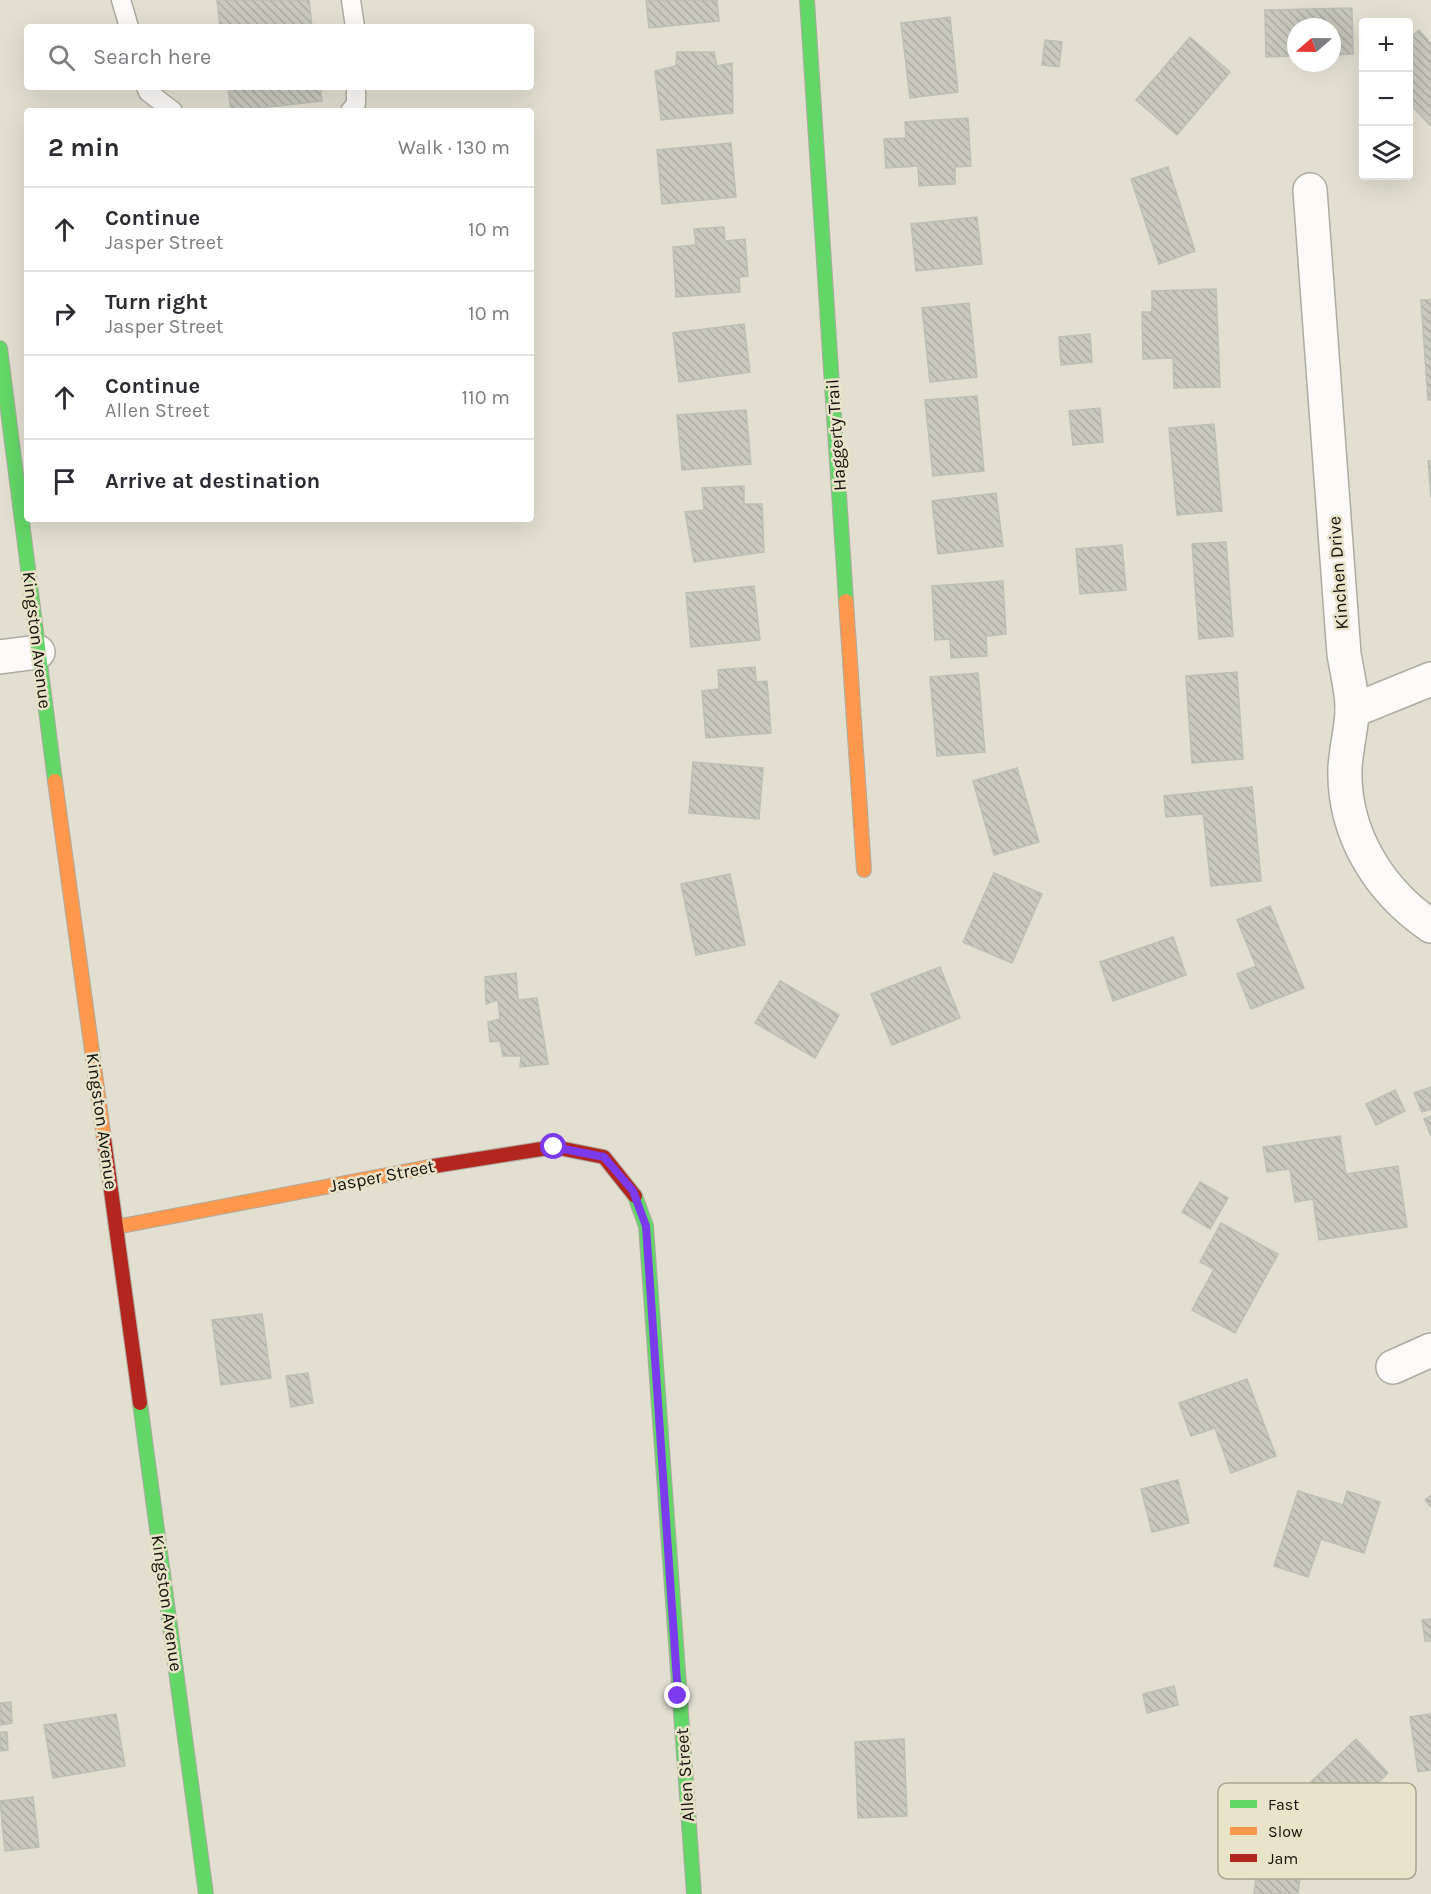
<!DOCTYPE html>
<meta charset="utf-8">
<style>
:root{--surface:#fff;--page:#f2f2f3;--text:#2b2b33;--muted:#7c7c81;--line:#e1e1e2}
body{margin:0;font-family:Karla,sans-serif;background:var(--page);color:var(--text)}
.controls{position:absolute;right:18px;top:18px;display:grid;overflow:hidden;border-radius:6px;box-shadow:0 6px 24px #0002}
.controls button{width:54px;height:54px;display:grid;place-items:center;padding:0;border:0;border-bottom:2px solid var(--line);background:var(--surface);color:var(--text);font:30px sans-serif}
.compass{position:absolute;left:1287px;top:18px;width:54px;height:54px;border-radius:50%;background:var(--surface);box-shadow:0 6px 24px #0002;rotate:250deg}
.stop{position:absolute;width:18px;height:18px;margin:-14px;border:4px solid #7c3aed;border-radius:50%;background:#fff}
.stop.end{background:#7c3aed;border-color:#fff;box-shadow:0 2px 6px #0008}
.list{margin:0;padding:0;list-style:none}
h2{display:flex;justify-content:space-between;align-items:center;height:78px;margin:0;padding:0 24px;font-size:26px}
h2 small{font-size:20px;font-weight:400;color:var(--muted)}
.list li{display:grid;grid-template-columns:39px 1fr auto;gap:18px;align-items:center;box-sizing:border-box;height:84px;padding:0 24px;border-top:2px solid var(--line)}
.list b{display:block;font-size:22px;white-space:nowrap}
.list p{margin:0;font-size:20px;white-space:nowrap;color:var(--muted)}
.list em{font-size:20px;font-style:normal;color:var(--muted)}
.icon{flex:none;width:33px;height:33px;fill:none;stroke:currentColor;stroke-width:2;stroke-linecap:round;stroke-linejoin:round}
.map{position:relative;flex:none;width:1431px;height:1894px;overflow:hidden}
.search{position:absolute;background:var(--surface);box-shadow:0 6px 24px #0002;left:24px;top:24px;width:510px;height:66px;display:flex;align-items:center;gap:15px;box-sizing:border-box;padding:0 21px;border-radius:6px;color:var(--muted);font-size:22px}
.panel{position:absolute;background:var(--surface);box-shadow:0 6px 24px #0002;left:24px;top:108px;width:510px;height:414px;border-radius:6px}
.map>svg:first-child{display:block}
</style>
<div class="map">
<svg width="1431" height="1894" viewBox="0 0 1431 1894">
<defs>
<pattern id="building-back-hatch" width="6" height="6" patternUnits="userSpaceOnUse" patternTransform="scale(1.5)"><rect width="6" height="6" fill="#c9c9be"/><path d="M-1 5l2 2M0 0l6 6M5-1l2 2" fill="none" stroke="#acaca2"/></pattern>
</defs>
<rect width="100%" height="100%" fill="#e2dfd1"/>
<g fill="url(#building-back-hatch)" stroke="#bebfb4" stroke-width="1.5">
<path d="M 217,0 L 309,0 L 312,27 L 220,27 Z"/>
<path d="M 646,0 L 717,0 L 719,21 L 649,28 Z"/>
<path d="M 1352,8 L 1353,54 L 1332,55 L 1332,27 L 1296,27 L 1296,56 L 1266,57 L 1265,10 Z"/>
<path d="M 950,17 L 958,92 L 910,98 L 901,23 Z"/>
<path d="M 1419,30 L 1431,44 L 1431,126 L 1408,102 L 1408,39 Z"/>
<path d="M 1190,37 L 1230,72 L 1177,135 L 1136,100 Z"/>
<path d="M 1045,40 L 1062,42 L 1059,67 L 1042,65 Z"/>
<path d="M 677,52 L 714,52 L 717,66 L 732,63 L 733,113 L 661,120 L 655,71 L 676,66 Z"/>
<path d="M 228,87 L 320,87 L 322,101 L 231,111 Z"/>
<path d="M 968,118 L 971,166 L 955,167 L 955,184 L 919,186 L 918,166 L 886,168 L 884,139 L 906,138 L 905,122 Z"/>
<path d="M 731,143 L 736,197 L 662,204 L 657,150 Z"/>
<path d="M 1168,167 L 1195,251 L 1159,264 L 1131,179 Z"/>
<path d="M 977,217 L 982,264 L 916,271 L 911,224 Z"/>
<path d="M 724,227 L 725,241 L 745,239 L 748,276 L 739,277 L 740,292 L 676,297 L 673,247 L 696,245 L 694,229 Z"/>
<path d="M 1216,289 L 1220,387 L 1174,388 L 1173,358 L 1143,359 L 1142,312 L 1152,312 L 1152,291 Z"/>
<path d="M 1421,300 L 1431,300 L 1431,400 L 1428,400 Z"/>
<path d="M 969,303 L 977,377 L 930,382 L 922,308 Z"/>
<path d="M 744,324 L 750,372 L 679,382 L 673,333 Z"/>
<path d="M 1090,334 L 1092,362 L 1061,365 L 1059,337 Z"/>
<path d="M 977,396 L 984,471 L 933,476 L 925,400 Z"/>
<path d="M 1100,408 L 1103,442 L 1073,445 L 1069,411 Z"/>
<path d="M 746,410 L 751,464 L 682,470 L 677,415 Z"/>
<path d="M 1214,424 L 1222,511 L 1177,515 L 1169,428 Z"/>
<path d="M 1428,461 L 1431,461 L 1431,497 Z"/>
<path d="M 744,486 L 744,504 L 762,504 L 764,552 L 694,562 L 685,512 L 704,510 L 702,488 Z"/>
<path d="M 996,493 L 1003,546 L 938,554 L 932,501 Z"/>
<path d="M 1226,542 L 1233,636 L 1199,639 L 1192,544 Z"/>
<path d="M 1122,545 L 1126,590 L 1080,594 L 1076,549 Z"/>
<path d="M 1003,581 L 1006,634 L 986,636 L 987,656 L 951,658 L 950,639 L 935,640 L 932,586 Z"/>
<path d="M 754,586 L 760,640 L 691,647 L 686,593 Z"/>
<path d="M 755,667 L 756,682 L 767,681 L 771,733 L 706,738 L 702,691 L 719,689 L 718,670 Z"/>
<path d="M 1237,672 L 1243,759 L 1192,763 L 1186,676 Z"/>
<path d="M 978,673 L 985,752 L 937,756 L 930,677 Z"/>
<path d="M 693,762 L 763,768 L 759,819 L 689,813 Z"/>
<path d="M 1017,768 L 1039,842 L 994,855 L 973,781 Z"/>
<path d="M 1252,787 L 1261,881 L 1211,886 L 1203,814 L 1166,817 L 1164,796 Z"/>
<path d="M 994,873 L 1042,894 L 1012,963 L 963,942 Z"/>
<path d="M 730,874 L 745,945 L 696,955 L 681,884 Z"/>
<path d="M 1270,906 L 1304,988 L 1251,1009 L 1237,974 L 1256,966 L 1237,920 Z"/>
<path d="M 1173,937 L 1186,975 L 1113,1001 L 1100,962 Z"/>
<path d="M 940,967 L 960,1018 L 892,1045 L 871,994 Z"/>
<path d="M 516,973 L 518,1000 L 537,998 L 548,1064 L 520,1067 L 521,1056 L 503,1056 L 500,1041 L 490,1042 L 488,1022 L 500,1019 L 498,1000 L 486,1004 L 485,977 Z"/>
<path d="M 780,981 L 839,1015 L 815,1058 L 755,1023 Z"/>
<path d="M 1431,1087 L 1431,1109 L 1422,1112 L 1414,1093 Z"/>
<path d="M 1395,1090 L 1405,1111 L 1376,1125 L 1366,1104 Z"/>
<path d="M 1431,1116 L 1431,1136 L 1424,1119 Z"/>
<path d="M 1340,1136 L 1346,1174 L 1398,1166 L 1407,1227 L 1319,1240 L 1313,1199 L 1295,1202 L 1290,1169 L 1267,1172 L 1263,1147 Z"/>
<path d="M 1200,1182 L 1228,1198 L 1210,1229 L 1182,1212 Z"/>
<path d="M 1221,1223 L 1278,1254 L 1235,1333 L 1192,1310 L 1214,1269 L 1200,1262 Z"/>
<path d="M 262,1314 L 271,1378 L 221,1385 L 212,1320 Z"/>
<path d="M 308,1373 L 313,1403 L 291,1407 L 286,1376 Z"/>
<path d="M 1247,1379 L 1276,1456 L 1231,1473 L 1215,1428 L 1191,1436 L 1179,1403 Z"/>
<path d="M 1178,1480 L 1189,1523 L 1152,1532 L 1141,1489 Z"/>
<path d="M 1298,1491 L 1343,1505 L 1347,1491 L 1380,1502 L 1364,1553 L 1321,1539 L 1308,1577 L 1274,1566 Z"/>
<path d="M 1431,1495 L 1431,1507 L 1425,1500 Z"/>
<path d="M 1431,1619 L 1431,1641 L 1425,1641 L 1422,1620 Z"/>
<path d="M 1174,1686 L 1178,1705 L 1147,1713 L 1143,1694 Z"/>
<path d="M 11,1702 L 12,1723 L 0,1725 L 0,1703 Z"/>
<path d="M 116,1714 L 125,1766 L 53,1778 L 44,1725 Z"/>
<path d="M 1431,1714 L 1431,1770 L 1418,1772 L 1410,1717 Z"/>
<path d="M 0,1732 L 7,1732 L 8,1750 L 0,1751 Z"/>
<path d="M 904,1739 L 907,1816 L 858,1818 L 855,1742 Z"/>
<path d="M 1356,1739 L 1388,1773 L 1322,1836 L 1290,1802 Z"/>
<path d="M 33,1797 L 39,1847 L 5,1851 L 0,1801 Z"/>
<path d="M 1260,1846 L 1303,1851 L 1298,1894 L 1254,1894 Z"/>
</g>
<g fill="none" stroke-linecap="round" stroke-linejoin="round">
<g stroke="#adaba0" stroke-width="21">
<g id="lane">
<path d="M 121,0 L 129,27"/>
<path d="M 351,0 L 355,27"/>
<path d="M 146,87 L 148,92 L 173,111"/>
<path d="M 350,111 L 356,104 L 356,87"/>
</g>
</g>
<g stroke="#adaba0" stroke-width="36">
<g id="street">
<path d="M 1310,190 L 1344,654 C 1347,673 1353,694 1352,713 C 1351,731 1346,749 1345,768 C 1343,832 1378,890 1431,926"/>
<path d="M 0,657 L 38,652"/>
<path d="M 1352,711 L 1431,679"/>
<path d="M 1393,1367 L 1431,1350"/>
</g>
</g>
<g stroke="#adaba0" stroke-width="16">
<g id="fast">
<path d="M 807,0 L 846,601"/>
<path d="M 0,348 L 55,781"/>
<path d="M 635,1196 L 646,1226 L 694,1894"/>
<path d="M 140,1403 L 206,1894"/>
</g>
</g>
<g stroke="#adaba0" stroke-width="16">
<g id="slow">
<path d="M 846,601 L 864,870"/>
<path d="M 55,781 L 104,1139"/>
<path d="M 116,1227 L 434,1166"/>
</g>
</g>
<g stroke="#adaba0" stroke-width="16">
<g id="jam">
<path d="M 104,1139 L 140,1403"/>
<path d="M 434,1166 L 554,1147 L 604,1157 L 635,1196"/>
</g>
</g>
<use href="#lane" stroke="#fbfaf8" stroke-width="18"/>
<use href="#street" stroke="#fbfaf8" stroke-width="33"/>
<use href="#fast" stroke="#63d668" stroke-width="14"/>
<use href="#slow" stroke="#ff974d" stroke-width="14"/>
<use href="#jam" stroke="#b3261e" stroke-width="14"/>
</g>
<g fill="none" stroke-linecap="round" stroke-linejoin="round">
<path stroke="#7c3aed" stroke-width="8" d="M 554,1147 L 604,1157 L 633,1191 L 646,1226 L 678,1696"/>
</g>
<g text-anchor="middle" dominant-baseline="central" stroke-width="5" stroke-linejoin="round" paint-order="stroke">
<g font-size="18" fill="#121008" stroke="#e9e3ca">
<text transform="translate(836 435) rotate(-94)">Haggerty Trail</text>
<text transform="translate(1338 573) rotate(-94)">Kinchen Drive</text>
<text transform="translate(37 640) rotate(83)">Kingston Avenue</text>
<text transform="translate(102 1121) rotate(82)">Kingston Avenue</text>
<text transform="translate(382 1176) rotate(-11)">Jasper Street</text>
<text transform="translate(167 1603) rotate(82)">Kingston Avenue</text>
<text transform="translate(685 1775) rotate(-94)">Allen Street</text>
</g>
</g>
<rect x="1218" y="1783" width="198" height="96" rx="9" fill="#e9e3ca" stroke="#a8a490" stroke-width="1.5"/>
<rect x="1230" y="1800" width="27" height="8" fill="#63d668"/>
<rect x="1230" y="1827" width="27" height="8" fill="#ff974d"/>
<rect x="1230" y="1854" width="27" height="8" fill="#b3261e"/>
<g font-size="16" fill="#121008">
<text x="1268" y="1810">Fast</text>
<text x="1268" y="1837">Slow</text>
<text x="1268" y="1864">Jam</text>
</g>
</svg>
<div class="controls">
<button>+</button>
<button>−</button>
<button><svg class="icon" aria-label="layers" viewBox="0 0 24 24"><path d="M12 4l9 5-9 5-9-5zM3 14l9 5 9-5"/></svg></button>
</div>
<svg class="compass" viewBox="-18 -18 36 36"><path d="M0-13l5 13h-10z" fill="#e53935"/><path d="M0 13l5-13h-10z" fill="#7c7c81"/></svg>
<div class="stop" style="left:554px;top:1147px"></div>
<div class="stop end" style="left:678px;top:1696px"></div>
<div class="search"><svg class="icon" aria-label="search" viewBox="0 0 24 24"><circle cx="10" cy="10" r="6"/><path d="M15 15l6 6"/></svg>Search here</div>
<section class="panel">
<h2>2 min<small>Walk · 130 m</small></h2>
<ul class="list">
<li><svg class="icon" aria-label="ahead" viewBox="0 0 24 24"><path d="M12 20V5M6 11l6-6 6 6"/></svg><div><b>Continue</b><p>Jasper Street</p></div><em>10 m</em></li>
<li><svg class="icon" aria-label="right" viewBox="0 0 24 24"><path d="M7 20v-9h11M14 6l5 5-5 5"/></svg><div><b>Turn right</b><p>Jasper Street</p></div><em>10 m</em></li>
<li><svg class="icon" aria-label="ahead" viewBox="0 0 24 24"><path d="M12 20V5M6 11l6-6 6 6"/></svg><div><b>Continue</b><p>Allen Street</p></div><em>110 m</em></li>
<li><svg class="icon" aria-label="arrive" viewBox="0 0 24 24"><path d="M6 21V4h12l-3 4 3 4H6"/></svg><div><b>Arrive at destination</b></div></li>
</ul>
</section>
</div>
